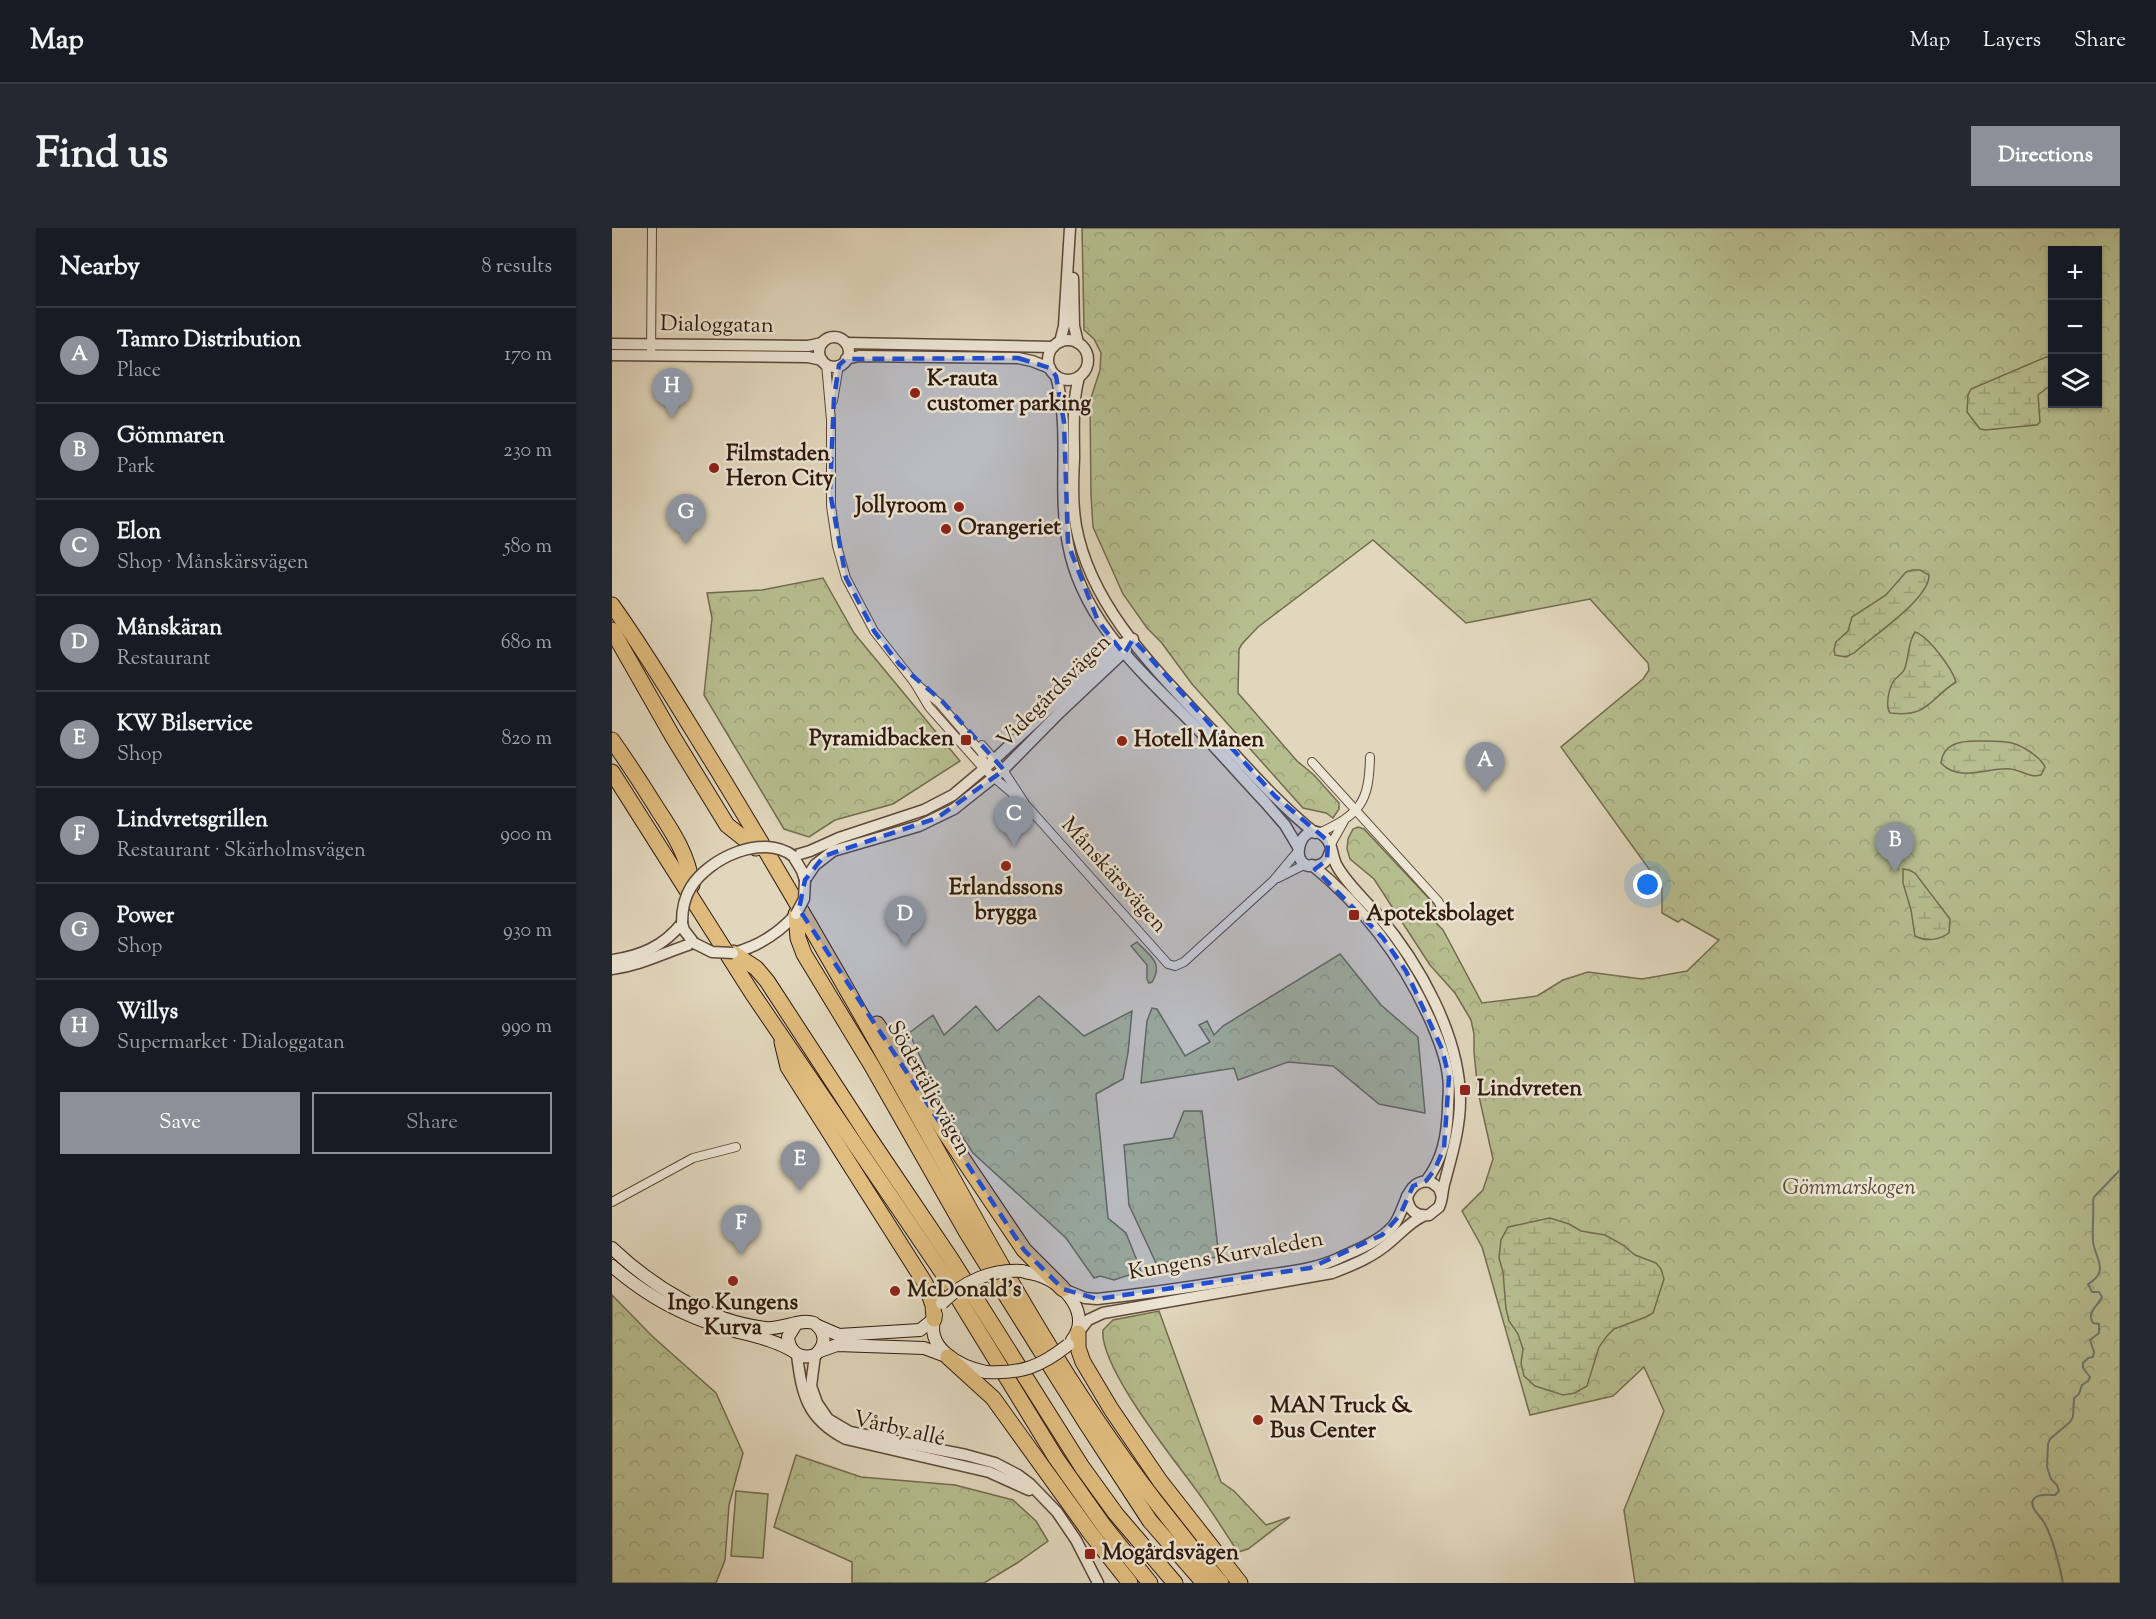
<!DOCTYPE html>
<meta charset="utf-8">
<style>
:root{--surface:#171b24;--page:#242831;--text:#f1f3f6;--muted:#9ea1a6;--line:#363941;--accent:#8c9099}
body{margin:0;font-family:"Sorts Mill Goudy",serif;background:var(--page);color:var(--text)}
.controls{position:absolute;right:18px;top:18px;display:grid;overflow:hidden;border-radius:0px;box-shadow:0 2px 4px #0004}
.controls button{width:54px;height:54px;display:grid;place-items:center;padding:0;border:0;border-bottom:2px solid var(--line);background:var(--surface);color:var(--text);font:30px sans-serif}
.you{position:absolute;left:1036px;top:657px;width:21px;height:21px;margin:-15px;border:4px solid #fff;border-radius:50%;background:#1a73e8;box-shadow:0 0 0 9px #1a73e833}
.badge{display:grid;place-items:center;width:39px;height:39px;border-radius:50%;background:var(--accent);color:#fff;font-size:20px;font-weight:700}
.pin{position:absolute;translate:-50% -50px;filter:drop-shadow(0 2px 3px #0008)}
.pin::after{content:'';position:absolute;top:32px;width:21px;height:18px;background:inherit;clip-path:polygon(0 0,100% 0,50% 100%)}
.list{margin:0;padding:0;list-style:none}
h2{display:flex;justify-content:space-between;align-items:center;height:78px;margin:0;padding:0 24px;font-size:26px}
h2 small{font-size:20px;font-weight:400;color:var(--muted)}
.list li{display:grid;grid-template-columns:39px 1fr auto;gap:18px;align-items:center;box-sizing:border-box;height:96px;padding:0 24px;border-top:2px solid var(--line)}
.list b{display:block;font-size:22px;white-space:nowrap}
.list p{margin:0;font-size:20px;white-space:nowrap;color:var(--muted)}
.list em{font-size:20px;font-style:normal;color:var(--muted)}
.actions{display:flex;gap:12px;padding:18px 24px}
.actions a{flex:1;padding:14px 0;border:2px solid var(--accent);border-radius:0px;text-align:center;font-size:21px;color:var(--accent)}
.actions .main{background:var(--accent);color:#fff}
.icon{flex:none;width:33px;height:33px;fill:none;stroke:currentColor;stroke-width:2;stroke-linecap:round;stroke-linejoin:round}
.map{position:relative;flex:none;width:1508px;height:1355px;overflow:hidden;border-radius:0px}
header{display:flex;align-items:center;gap:36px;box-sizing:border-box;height:84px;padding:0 30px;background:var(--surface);border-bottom:2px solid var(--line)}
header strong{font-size:28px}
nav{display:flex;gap:33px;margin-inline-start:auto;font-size:21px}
.intro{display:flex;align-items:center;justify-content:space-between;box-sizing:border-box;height:144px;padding:0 36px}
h1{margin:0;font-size:42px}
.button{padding:15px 27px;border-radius:0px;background:var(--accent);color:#fff;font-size:21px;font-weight:700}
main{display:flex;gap:36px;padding:0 36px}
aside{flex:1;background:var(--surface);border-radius:0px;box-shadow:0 2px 4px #0004}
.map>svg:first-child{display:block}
</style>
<header>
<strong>Map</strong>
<nav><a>Map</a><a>Layers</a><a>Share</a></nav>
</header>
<div class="intro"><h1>Find us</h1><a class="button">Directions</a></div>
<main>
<aside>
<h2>Nearby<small>8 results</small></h2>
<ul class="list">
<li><span class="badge">A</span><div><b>Tamro Distribution</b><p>Place</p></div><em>170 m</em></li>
<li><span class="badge">B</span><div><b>Gömmaren</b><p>Park</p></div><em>230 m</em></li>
<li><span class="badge">C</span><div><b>Elon</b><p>Shop · Månskärsvägen</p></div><em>580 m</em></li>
<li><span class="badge">D</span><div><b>Månskäran</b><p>Restaurant</p></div><em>680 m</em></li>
<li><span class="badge">E</span><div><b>KW Bilservice</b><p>Shop</p></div><em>820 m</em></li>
<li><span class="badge">F</span><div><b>Lindvretsgrillen</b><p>Restaurant · Skärholmsvägen</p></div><em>900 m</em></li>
<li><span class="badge">G</span><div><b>Power</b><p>Shop</p></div><em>930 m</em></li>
<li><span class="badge">H</span><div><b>Willys</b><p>Supermarket · Dialoggatan</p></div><em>990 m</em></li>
</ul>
<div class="actions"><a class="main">Save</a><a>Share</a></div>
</aside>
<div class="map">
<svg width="1508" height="1355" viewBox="0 0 1508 1355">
<defs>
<pattern id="grass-tufts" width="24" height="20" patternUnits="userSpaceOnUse" patternTransform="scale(1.5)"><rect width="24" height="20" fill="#b6bd8f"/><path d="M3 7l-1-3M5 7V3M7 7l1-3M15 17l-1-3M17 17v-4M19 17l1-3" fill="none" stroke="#9da27a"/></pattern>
<pattern id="forest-crowns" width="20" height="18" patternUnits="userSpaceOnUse" patternTransform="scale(1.5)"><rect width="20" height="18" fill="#b6bd8f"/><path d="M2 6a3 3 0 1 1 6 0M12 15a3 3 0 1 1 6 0" fill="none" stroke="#9da27a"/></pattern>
<pattern id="wetland-marsh" width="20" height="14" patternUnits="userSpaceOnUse" patternTransform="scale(1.5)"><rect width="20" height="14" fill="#b6bd8f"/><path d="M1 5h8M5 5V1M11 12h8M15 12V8" fill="none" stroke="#9da27a"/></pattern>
</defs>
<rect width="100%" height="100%" fill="#e1d7bd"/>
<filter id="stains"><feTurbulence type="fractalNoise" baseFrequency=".00333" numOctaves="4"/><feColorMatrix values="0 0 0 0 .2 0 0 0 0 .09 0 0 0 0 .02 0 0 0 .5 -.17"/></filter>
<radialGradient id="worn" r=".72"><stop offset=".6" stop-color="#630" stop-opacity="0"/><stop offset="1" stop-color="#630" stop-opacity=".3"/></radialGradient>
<path fill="url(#grass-tufts)" stroke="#726c4e" stroke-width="1.5" d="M 525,714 C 538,728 552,735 540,754 L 537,755 L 535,751 L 535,737 L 519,718 Z"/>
<g fill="url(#forest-crowns)" stroke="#726c4e" stroke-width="1.5" fill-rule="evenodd">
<path d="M 470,0 L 1508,0 L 1508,1355 L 1023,1355 L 1012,1282 L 1052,1183 L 1032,1139 L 1001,1168 L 918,1187 L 870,1019 L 850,983 L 871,962 L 881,931 L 866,864 L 862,824 L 862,806 L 859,792 L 843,765 L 818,737 L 762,651 L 738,631 L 735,621 L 736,611 L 741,601 L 746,599 L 752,601 L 824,678 L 825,696 L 831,702 L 870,775 L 925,768 L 951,752 L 976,744 L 1030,751 L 1075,743 L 1107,712 L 1070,691 L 1066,694 L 1050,685 L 1050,659 L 949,519 L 1031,451 L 1037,442 L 1036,435 L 978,371 L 854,395 L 761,312 L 646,399 L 630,416 L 627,421 L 626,465 L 685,533 L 702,547 L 727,575 L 727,581 L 721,590 L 714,585 L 691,580 L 580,456 L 549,414 L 535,400 L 511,366 L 481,299 L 479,267 L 478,173 L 488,142 L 489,125 L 482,111 L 472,102 ZM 1440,22 L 1486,22 L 1486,176 L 1440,176 Z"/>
<path d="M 211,350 L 242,405 L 348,533 L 281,576 L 223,592 L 197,609 L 172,601 L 92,467 L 100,390 L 95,365 L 150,362 Z"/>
<path d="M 728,726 L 769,777 L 806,809 L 813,885 L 767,876 L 721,838 L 676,834 L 626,852 L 622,840 L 529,855 L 535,793 L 540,780 L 545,781 L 573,828 L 598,814 L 587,797 L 595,793 L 602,807 L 611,798 Z"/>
<path d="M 427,768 L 472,808 L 520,783 L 516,825 L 511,851 L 484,866 L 496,990 L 514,1005 L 529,1043 L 502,1052 L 488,1048 L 482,1050 L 454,1010 L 361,925 L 335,885 L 297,805 L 321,787 L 332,807 L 364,778 L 385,803 Z"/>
<path d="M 572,883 L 590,883 L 607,1029 L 544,1035 L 517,977 L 512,917 L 561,910 Z"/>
<path d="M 0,1067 L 40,1108 L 104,1165 L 131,1225 L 117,1277 L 113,1332 L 104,1355 L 0,1355 Z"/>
<path d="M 547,1083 L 609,1254 L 622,1263 L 654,1297 L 678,1289 L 636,1321 L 626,1324 C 612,1303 598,1280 582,1259 C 560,1229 487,1138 491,1102 L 501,1092 Z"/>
<path d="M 184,1227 L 249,1249 L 343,1257 L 401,1272 L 424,1293 L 436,1313 L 405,1335 L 372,1355 L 240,1355 L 240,1334 L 162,1299 Z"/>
</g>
<g fill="url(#wetland-marsh)" stroke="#726c4e" stroke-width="1.5">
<path d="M 1434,129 L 1440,129 L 1440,156 L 1426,167 L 1428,194 L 1425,197 L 1373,202 L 1368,201 L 1355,184 L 1356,167 L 1359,161 Z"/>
<path d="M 1300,342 L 1308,342 L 1317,347 C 1318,371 1259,409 1242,425 L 1234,429 L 1223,427 L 1222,421 L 1224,414 L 1236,403 L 1240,389 L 1274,367 L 1294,344 Z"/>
<path d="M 1303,404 C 1316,408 1340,440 1344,454 C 1317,471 1316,490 1278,485 C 1273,478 1277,461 1281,454 C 1285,448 1291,446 1293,440 C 1297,428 1296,414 1303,404 Z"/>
<path d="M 1365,513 C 1375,513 1385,513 1394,514 C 1407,515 1428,528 1433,539 L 1429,547 C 1416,550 1410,542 1398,541 C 1376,539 1347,555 1329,535 C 1331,515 1349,513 1365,513 Z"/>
<path d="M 1291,641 L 1297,642 L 1303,645 L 1338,691 L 1337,705 C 1327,712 1314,714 1303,708 L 1299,682 L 1291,655 Z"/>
<path d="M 938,990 L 957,996 L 969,1003 L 993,1007 L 1011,1017 L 1023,1027 L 1044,1035 L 1049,1041 L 1052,1051 L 1041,1085 L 1034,1089 L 1002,1101 L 995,1108 L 987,1119 L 975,1158 L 963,1165 L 951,1167 L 923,1158 L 912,1148 L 909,1135 L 911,1121 L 906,1106 L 897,1093 L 894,1081 L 891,1044 L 887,1030 L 889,1012 L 896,999 Z"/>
</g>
<path fill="#b6bd8f" stroke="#726c4e" stroke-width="1.5" d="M 124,1263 L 156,1266 L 151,1330 L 119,1328 Z"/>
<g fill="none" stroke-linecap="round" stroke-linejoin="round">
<path stroke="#6c7971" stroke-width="2" d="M 1451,1355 C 1447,1335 1442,1314 1433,1296 C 1430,1289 1417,1280 1421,1272 C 1425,1265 1436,1267 1443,1267 L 1447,1263 L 1445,1257 L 1439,1251 L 1435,1239 L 1436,1216 L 1438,1211 L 1458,1194 L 1461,1189 L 1462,1170 L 1467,1166 L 1470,1157 L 1476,1153 L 1478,1149 L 1471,1140 L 1471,1135 L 1476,1130 L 1481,1129 L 1482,1124 L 1478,1112 L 1487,1105 L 1487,1096 L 1481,1095 C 1474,1084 1486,1078 1490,1069 L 1487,1064 L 1480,1064 L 1476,1056 C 1499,1043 1482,1029 1481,1013 C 1480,1000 1482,987 1481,973 L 1482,969 L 1508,942"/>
<g stroke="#5c4939" stroke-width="10">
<g id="minor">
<path d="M 39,128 L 40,0"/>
<path d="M 214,136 L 219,192 L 219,278 L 225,318 L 234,350 L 262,403 L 302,454 L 327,475 L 370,525 L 372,541"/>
<path d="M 221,173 L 227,137"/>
<path d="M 302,454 L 317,479 L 372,541 L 414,577 L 556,736 L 563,738 L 572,734 L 661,653 L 686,623"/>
<path d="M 370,517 L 391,542 L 412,574"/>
<path d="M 700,534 L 826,673 L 834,688"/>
<path d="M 707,605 C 748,586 757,575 758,529"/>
<path d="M 718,618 L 732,593"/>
<path d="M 666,650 L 694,636"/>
<path d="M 0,974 L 81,930 L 124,919"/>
</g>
</g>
<g stroke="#5c4939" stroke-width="13">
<g id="tertiary">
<path d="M 461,50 L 462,98 L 466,115"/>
<circle cx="222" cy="124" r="15"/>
<circle cx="456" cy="132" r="20"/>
<path d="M 448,114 L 452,98 L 458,0"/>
<path d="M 234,115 L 441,119"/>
<path d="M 0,116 L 196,118 L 210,115"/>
<path d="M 0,127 L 196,129 L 210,132"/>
<path d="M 234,131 L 247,128 L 406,130 L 420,133 L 438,140"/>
<path d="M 444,148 C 459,203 445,260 456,316 C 469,387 520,435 569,484 C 598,513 625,544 653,574 L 673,597 L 686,619"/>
<path d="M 467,149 C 460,175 462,202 462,230 C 461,252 460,275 464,298 C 479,380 545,443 600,502 C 633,537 665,575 703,605"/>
<path d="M 718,624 C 716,630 714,635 707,637 C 672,647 688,586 713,609 C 721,616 720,630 725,638 C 735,656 753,672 766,687 C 807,735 848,808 848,872 C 848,900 840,926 833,953 C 830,961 831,971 827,979 L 817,987 C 804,989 796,982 795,968"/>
<path d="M 700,637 C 753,680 793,734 820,796 C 827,813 834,830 836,848 C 838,859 836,870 836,880 C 835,908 831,931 814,953"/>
<path d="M 193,652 L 190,643 L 181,628 L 198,623 L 227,610 L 312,582 L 341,567 L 372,541 L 505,418 L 521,411"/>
<path d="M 193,652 L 203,637 L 221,623 L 307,598 L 342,581 L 391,542 L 447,485 L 514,422"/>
<path d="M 121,725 C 147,718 166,706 184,686"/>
<path d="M 0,732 C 29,728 52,718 70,695"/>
<path d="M 0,741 C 30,737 53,724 82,715 L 72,702 L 70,695"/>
<path d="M 451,1061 L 473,1070 L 485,1071 C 539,1065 593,1057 647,1048 C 674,1044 702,1042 727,1030 C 745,1022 768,1013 781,998 C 794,983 793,949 819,954 L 827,960 L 829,966"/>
<path d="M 466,1105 L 476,1092 L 491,1085 L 720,1045 C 741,1037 761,1029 778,1014 C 789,1005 798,994 811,988"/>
<path d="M 185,1127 C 190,1167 195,1191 234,1211 L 377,1244 L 417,1262"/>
<path d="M 203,1127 L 199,1158 L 205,1175 L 216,1191 L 238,1204 L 354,1227 L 383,1235 L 406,1247 L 418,1256 L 445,1284 L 464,1312 L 486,1355"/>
</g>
</g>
<g stroke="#2f1a0d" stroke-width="14">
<g id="secondary">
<path d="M 0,1020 C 41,1059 96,1093 153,1100 C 170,1102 188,1090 202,1095 C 214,1104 215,1117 203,1127 C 188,1132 177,1124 176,1109 L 184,1096"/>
<path d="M 0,1038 C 32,1066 69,1087 110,1099 C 134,1107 159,1110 181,1123"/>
<path d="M 410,1043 C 416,1045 423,1046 429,1048 C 453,1056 480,1087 460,1112"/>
<path d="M 324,1087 C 310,1119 348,1139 374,1144"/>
<path d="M 206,1098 L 227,1107 L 308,1102 L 322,1091"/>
<path d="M 208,1123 L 225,1117 L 312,1120 L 336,1129"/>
</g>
</g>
<g stroke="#2f1a0d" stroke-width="17">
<g id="motorway">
<path d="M 0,377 C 38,430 71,487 106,543 C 185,673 261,806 335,940 C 402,1062 471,1183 558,1292 C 575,1313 591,1335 609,1355"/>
<path d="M 0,402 L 61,509 L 115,597 L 144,620"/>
<path d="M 0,512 C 16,535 31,558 46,582 C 62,606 76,628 80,657"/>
<path d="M 0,544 L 140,765 L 332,1047 L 444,1230 L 492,1298 L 538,1355"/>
<path d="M 184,686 L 186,710 L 192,726 L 260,838 L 355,1005 L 474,1195 L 538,1293 L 592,1355"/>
<path d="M 121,725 L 144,740 L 155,753 L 256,908 L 339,1031 L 470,1239 L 504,1286 L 563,1355"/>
<path d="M 265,796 L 332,903 L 412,1022 L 451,1061"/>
<path d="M 170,814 L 176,839 L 313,1055 L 321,1077 L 322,1091"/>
<path d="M 466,1105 L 466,1120 L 471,1134 L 499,1181 L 548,1253 L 628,1355"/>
<path d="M 336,1129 L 381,1170 L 479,1306 L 518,1355"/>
</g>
</g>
<use href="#minor" stroke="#ece5d4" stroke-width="8"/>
<use href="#tertiary" stroke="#ece5d4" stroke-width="10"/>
<use href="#secondary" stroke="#ece5d4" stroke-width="12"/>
<use href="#motorway" stroke="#e0bc7e" stroke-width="15"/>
<g stroke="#5c4939" stroke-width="13" stroke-linecap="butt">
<g id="tertiary-bridge">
<path d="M 184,686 L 192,671 L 193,652"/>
<path d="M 70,695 C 70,682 72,670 79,659 C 97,630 151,605 181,628"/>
<path d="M 82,715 L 100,724 L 121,725"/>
</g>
</g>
<g stroke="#2f1a0d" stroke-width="14" stroke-linecap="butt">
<g id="secondary-bridge">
<path d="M 330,1075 C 351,1054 379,1041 410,1043"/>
<path d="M 374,1144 C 409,1146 428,1139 456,1117"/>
</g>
</g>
<use href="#tertiary-bridge" stroke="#ece5d4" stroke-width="10"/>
<use href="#secondary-bridge" stroke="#ece5d4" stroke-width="12"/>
</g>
<path fill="#1d4ed8" fill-opacity="0.2" stroke="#1d4ed8" stroke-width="4.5" stroke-dasharray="12 8" stroke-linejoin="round" d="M 406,130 L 438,140 L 444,148 L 452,194 L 456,316 L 486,393 L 512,426 L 521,411 L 663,568 L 716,613 L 715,632 L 703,641 L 771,710 L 794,743 L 830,821 L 837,849 L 832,920 L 823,941 L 814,953 L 801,958 L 788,987 L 770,1007 L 698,1040 L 485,1071 L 451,1061 L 412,1022 L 187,681 L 193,652 L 212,628 L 325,590 L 392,542 L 330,473 L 287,436 L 262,403 L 234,350 L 218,264 L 222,170 L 227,137 L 234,131 Z"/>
<g fill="#8f2418" stroke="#ece5d4" stroke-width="2">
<circle cx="303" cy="165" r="6"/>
<circle cx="102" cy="240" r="6"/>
<circle cx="347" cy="279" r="6"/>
<circle cx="334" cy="301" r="6"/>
<rect x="348" y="506" width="12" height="12" rx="3"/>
<circle cx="510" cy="513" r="6"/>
<circle cx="394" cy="638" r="6"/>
<rect x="736" y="681" width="12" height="12" rx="3"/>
<rect x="847" y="856" width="12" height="12" rx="3"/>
<circle cx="121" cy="1053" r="6"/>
<circle cx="283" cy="1063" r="6"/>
<circle cx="646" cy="1192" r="6"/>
<rect x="472" y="1320" width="12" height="12" rx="3"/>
</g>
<g text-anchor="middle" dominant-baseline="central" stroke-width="5" stroke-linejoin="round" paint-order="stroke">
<g font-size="22" fill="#2f1a0d" stroke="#ece5d4">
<text transform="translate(105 98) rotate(1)">Dialoggatan</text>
<text transform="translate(443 464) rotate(-45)">Videgårdsvägen</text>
<text transform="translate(501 648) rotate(48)">Månskärsvägen</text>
<text transform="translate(316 861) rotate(61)">Södertäljevägen</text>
<text transform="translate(614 1029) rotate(-10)">Kungens Kurvaleden</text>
<text transform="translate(287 1202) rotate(13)">Vårby allé</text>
</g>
<g font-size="22" font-weight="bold" fill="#2f1a0d" stroke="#ece5d4" text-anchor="start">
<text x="315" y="152">K-rauta<tspan x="315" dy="25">customer parking</tspan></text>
<text x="114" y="227">Filmstaden<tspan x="114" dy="25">Heron City</tspan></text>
<text x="335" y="279" text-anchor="end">Jollyroom</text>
<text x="346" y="301">Orangeriet</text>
<text x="342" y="512" text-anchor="end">Pyramidbacken</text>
<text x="522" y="513">Hotell Månen</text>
<text x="394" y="661" text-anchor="middle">Erlandssons<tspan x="394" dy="25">brygga</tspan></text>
<text x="754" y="687">Apoteksbolaget</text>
<text x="865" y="862">Lindvreten</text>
<text x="295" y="1063">McDonald's</text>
<text x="121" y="1076" text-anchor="middle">Ingo Kungens<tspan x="121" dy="25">Kurva</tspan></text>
<text x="658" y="1179">MAN Truck &amp;<tspan x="658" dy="25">Bus Center</tspan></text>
<text x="490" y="1326">Mogårdsvägen</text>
</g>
<g font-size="22" font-style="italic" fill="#584b34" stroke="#ece5d4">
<text x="1237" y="961">Gömmarskogen</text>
</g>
</g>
<rect width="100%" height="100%" filter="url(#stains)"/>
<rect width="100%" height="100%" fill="url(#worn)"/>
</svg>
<div class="controls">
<button>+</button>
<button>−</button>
<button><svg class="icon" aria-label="layers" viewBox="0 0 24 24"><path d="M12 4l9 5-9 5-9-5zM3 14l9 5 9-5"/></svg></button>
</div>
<div class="you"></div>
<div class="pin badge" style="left:873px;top:564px">A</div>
<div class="pin badge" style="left:1283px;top:644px">B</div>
<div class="pin badge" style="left:402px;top:618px">C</div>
<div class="pin badge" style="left:293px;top:718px">D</div>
<div class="pin badge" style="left:188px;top:963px">E</div>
<div class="pin badge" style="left:129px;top:1027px">F</div>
<div class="pin badge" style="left:74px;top:316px">G</div>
<div class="pin badge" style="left:60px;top:190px">H</div>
</div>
</main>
